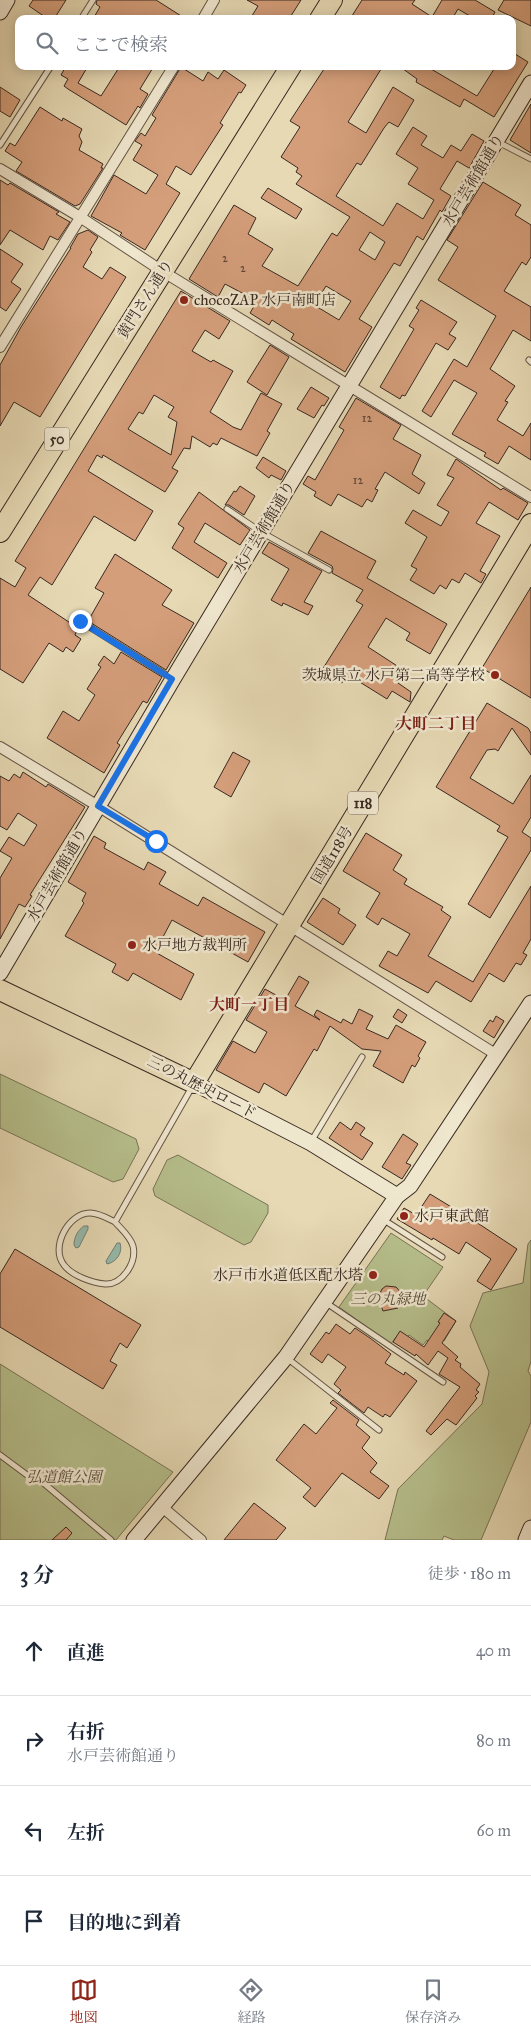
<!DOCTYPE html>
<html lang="ja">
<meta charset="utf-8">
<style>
:root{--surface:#fff;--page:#f6f6f7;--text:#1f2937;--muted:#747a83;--line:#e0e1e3;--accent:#8f2418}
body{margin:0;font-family:"IM FELL Great Primer","Noto Serif JP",serif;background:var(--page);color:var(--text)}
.stop{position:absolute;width:15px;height:15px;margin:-11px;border:4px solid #1a73e8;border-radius:50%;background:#fff}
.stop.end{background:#1a73e8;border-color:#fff;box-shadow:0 1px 5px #0008}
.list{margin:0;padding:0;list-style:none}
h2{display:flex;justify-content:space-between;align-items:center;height:65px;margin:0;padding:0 20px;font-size:21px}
h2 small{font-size:16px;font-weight:400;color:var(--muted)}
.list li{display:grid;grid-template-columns:32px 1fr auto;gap:15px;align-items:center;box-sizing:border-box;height:90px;padding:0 20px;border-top:1px solid var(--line)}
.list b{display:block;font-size:19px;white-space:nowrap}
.list p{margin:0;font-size:16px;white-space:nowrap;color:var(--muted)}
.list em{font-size:16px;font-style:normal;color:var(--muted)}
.icon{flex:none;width:28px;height:28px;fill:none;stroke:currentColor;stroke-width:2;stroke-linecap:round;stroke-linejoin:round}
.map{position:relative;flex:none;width:531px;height:1540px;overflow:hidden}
.search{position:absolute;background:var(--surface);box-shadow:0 2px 12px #0003;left:15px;right:15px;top:15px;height:55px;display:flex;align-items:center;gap:12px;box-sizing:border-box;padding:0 18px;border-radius:10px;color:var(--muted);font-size:19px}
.sheet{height:425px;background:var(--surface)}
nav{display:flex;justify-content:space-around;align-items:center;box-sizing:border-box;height:70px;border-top:1px solid var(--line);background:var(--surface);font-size:14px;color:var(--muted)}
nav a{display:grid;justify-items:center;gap:2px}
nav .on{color:var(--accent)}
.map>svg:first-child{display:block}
</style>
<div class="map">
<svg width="531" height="1540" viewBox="0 0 531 1540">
<rect width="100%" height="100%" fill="#e6d9b4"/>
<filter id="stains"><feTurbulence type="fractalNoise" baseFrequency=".004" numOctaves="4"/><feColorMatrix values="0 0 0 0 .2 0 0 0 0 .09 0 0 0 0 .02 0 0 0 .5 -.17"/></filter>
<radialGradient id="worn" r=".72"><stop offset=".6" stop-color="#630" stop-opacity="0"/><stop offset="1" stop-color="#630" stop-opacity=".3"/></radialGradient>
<g fill="#b6bf8c" stroke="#787457">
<path d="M 0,1074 L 136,1139 L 139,1149 L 123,1179 L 113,1182 L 0,1128 Z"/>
<path d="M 178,1155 L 268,1205 L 268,1213 L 251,1242 L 244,1245 L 155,1196 L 153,1189 L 167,1160 Z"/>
<path d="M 391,1233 L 443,1267 L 423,1296 L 456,1321 L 444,1341 L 438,1337 L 434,1344 L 427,1340 L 423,1345 L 409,1335 L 404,1342 L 396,1337 L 391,1344 L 339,1307 Z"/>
<path d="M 531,1240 L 531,1361 L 528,1371 L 531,1376 L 531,1422 L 481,1540 L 454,1540 L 444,1536 L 442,1540 L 385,1540 L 398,1489 L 482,1404 L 489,1372 L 470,1326 L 483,1293 L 523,1283 L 528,1244 Z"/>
<path d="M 0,1364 L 173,1472 L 116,1540 L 0,1540 Z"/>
</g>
<g fill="#96baac" stroke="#718075">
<path d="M 84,1226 L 88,1226 L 88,1229 L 79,1247 L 76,1248 L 74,1245 C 74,1237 78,1230 84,1226 Z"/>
<path d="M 117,1243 L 120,1243 C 123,1252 117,1262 107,1264 L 106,1261 Z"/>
</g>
<g fill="#d49e7a" stroke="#392922" fill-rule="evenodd">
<path d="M 33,0 L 66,0 L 54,19 L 48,19 L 29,6 Z"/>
<path d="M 97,0 L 156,0 L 186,19 L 93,19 L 100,7 L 96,4 Z"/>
<path d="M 247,0 L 301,0 L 289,19 L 250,19 L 258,6 Z"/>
<path d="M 362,0 L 415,0 L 412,4 L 432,17 L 442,0 L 475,0 L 495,12 L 491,19 L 475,19 L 458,9 L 452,19 L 350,19 Z"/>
<path d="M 504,0 L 531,0 L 531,26 L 498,10 Z"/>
<path d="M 512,52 L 528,62 L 494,117 L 464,99 L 460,107 L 416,82 L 417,79 L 399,66 L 426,66 L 477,96 L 496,66 L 512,66 Z"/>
<path d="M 66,66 L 88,66 L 78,83 L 101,96 L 120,66 L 154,66 L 140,89 L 148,94 L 140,108 L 138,106 L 126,125 L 68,89 L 64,86 L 68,79 L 61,75 Z"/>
<path d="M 326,66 L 383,66 L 348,122 L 366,133 L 393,87 L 414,100 L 398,127 L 389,122 L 384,128 L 361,165 L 357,163 L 336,196 L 383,226 L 397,203 L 423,219 L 434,200 L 408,184 L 418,168 L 396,154 L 413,127 L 427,136 L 421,145 L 443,158 L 451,145 L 461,151 L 472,134 L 484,141 L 469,168 L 457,161 L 440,189 L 451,196 L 442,212 L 440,210 L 423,240 L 417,236 L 400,266 L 394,263 L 359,319 L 372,327 L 345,372 L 291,339 L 294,334 L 272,320 L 269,325 L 250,313 L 256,303 L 243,296 L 244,294 L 225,284 L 218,297 L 189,279 L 234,205 L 256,218 L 248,234 L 273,249 L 262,266 L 298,286 L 332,233 L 337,236 L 350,217 L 296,184 L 302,176 L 296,172 L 298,168 L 281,157 L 300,127 L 290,121 ZM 370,232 L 385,242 L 375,260 L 359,250 ZM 326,286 L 351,301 L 339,320 L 314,305 Z"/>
<path d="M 181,67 L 203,81 L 208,72 L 218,79 L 224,70 L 246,85 L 241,93 L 239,92 L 220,123 L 223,125 L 191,175 L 176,166 L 166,184 L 180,193 L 145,250 L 120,235 L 122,233 L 91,216 L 114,175 L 146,194 L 158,175 L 133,160 L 142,145 L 135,141 L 141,133 L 145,136 L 156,118 L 152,115 Z"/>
<path d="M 0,87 L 20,100 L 10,117 L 0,111 Z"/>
<path d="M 531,104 L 531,153 L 510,140 Z"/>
<path d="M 40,107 L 62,121 L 63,118 L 82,129 L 79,136 L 82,142 L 79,150 L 103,164 L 101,168 L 103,168 L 80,204 L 75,206 L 16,171 L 22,162 L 5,151 L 10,143 L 15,146 Z"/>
<path d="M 0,180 L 8,185 L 10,183 L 59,212 L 56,214 L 70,222 L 58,240 L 50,236 L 43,250 L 10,230 L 0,245 Z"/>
<path d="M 483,182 L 521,205 L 515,215 L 531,225 L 531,257 L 526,265 L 522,262 L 504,291 L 531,307 L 531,341 L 513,330 L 490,369 L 515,386 L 505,401 L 508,402 L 497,420 L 523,436 L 531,423 L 531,460 L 509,446 L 498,464 L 484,456 L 486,453 L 452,434 L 477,393 L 454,380 L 431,417 L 422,411 L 454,359 L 467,367 L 496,316 L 438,280 L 458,247 L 447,240 Z"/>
<path d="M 268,188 L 302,209 L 296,219 L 261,198 Z"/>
<path d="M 88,230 L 98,237 L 90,250 L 92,252 L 83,267 L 102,279 L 110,267 L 126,277 L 40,417 L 14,402 L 0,426 L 0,365 L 21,327 L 71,248 L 70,248 L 78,234 Z"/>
<path d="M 0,249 L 23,264 L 11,282 L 21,289 L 6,311 L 0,307 Z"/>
<path d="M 181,291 L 230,321 L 219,339 L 205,330 L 192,351 L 211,362 L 213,360 L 233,371 L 210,412 L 233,427 L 241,430 L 261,393 L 282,404 L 267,431 L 270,433 L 257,456 L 221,438 L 217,445 L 213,443 L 210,447 L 192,436 L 190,449 L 184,448 L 172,468 L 178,471 L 165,492 L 103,455 L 102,458 L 97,455 L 88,471 L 153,511 L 135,541 L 94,516 L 52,585 L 40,577 L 28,595 L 78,628 L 75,635 L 81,639 L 73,652 L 66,647 L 63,652 L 49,643 L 23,683 L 0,669 L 0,578 L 15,587 L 26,568 L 15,561 ZM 154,395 L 174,407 L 168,417 L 177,422 L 171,455 L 128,429 L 139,412 L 143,414 Z"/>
<path d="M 421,300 L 457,322 L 449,334 L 456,338 L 448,350 L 436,343 L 405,396 L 402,395 L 400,399 L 380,387 L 414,329 L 409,326 L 419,310 L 416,308 Z"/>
<path d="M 270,345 L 289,357 L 267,395 L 247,382 Z"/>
<path d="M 311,387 L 329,398 L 324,406 L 322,405 L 314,418 L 297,409 Z"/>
<path d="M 356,398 L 401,425 L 393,439 L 421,455 L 412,474 L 425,483 L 419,494 L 385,472 L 375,489 L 378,490 L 372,502 L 367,499 L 362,507 L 338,494 L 331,506 L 314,496 L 316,492 L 303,484 L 308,476 L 315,480 L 344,430 L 339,427 Z"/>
<path d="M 263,457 L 286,471 L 281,480 L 271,475 L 269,478 L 256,468 Z"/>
<path d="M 456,459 L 501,490 L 503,488 L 528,503 L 518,520 L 489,502 L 476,523 L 500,536 L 480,571 L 486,574 L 481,583 L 465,573 L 459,583 L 452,579 L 446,589 L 440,585 L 434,594 L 410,580 L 417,569 L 411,566 L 427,537 L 405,523 L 413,510 L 441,526 L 449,512 L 437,505 L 454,478 L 447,475 Z"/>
<path d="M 240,486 L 255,496 L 244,515 L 229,505 L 225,505 L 234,491 L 236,492 Z"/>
<path d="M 199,492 L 250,530 L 240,545 L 205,523 L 194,542 L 227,563 L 218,578 L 172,548 L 184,528 L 178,524 Z"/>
<path d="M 321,531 L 376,561 L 367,578 L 447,624 L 430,654 L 406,640 L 410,633 L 386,618 L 368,647 L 405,671 L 398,683 L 411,692 L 410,702 L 392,691 L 387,699 L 350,676 L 346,682 L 343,680 L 342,683 L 322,670 L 363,605 L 356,601 L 363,590 L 332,573 L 333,569 L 332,566 L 308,553 Z"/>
<path d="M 269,542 L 322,571 L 304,602 L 313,606 L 308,615 L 283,603 L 282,606 L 271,600 L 289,569 L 262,553 Z"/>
<path d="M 115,554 L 172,590 L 162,605 L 194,623 L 166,670 L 88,621 L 104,593 L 95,588 Z"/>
<path d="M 531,587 L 531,698 L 482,668 Z"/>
<path d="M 121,652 L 162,677 L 147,703 L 143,701 L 117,743 L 120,745 L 104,773 L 47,738 L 63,711 L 79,721 L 95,695 L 87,689 L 101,667 L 98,665 L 104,656 L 114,664 Z"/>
<path d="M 487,703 L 528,728 L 531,733 L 531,755 L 512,728 L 498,751 L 495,749 L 487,750 L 470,778 L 513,804 L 531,775 L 531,817 L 522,832 L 531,838 L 531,850 L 490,918 L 468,904 L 508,837 L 497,831 L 500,826 L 436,787 Z"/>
<path d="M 233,752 L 250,761 L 231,797 L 214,787 Z"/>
<path d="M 23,772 L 46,787 L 48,784 L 85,807 L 30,895 L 32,896 L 25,907 L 19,904 L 0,939 L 0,878 L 12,858 L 0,851 L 9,837 L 24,846 L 37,825 L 18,813 L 7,830 L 0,826 L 0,776 L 9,781 L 14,774 L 20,778 Z"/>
<path d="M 366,833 L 402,855 L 393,870 L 407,879 L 404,884 L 443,907 L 441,910 L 451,917 L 428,956 L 473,982 L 531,886 L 531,939 L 523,953 L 527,955 L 521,965 L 516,963 L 504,982 L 489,973 L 471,1002 L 436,981 L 428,993 L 379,966 L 388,951 L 397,956 L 410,934 L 382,918 L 378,925 L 366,917 L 380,893 L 343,871 Z"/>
<path d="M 94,836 L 106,843 L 104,848 L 144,870 L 148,862 L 166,872 L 159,884 L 198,906 L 203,897 L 265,932 L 248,962 L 172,920 L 155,952 L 194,974 L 181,1000 L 133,973 L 128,981 L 112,972 L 116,964 L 65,936 L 84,903 L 82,901 L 86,893 L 68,882 Z"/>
<path d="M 323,898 L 340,909 L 338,913 L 356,925 L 343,945 L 307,922 Z"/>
<path d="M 299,976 L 309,982 L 295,1006 L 320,1020 L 314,1015 L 317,1010 L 341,1023 L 343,1019 L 352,1024 L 359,1009 L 373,1016 L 366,1029 L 388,1039 L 396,1025 L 426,1042 L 418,1056 L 420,1058 L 415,1067 L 412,1065 L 403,1083 L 373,1066 L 381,1051 L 362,1049 L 330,1026 L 317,1051 L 314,1049 L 286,1096 L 264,1083 L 259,1093 L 216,1070 L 233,1041 L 255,1053 L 267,1032 L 246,1020 L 265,989 L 285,1000 Z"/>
<path d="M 398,1009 L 407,1015 L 402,1023 L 393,1017 Z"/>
<path d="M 496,1016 L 504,1021 L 494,1038 L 483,1031 L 490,1020 L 493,1022 Z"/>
<path d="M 340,1122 L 351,1130 L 356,1122 L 365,1128 L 360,1135 L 373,1143 L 362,1160 L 329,1138 Z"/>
<path d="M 403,1134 L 418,1144 L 406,1163 L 411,1165 L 402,1179 L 382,1167 Z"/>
<path d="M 430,1194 L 453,1208 L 451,1211 L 470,1223 L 473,1220 L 517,1249 L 491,1290 L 477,1281 L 491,1259 L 466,1242 L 459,1254 L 433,1238 L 432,1240 L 397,1219 L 404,1208 L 416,1215 Z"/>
<path d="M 15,1249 L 141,1325 L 127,1348 L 120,1343 L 110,1361 L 117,1365 L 103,1389 L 0,1327 L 0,1274 Z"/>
<path d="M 386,1286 L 396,1287 L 402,1294 L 402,1299 L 398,1308 L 383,1311 L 378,1297 L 382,1289 Z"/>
<path d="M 444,1313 L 456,1321 L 442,1343 L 458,1357 L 455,1360 L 461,1364 L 460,1367 L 480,1384 L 476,1390 L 479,1392 L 475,1396 L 477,1398 L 456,1425 L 447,1419 L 431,1435 L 426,1431 L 460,1387 L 439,1374 L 448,1358 L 438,1351 L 428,1365 L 416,1354 L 415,1356 L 393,1342 L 400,1331 L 424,1347 L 440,1323 L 438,1322 Z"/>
<path d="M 336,1324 L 350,1334 L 355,1328 L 370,1338 L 391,1354 L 385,1363 L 404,1375 L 405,1372 L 417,1381 L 390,1417 L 385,1414 L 383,1417 L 368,1407 L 364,1413 L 338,1393 L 341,1390 L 334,1384 L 346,1367 L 328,1354 L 322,1363 L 310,1354 L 326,1332 L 329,1334 Z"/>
<path d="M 333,1400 L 359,1420 L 356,1425 L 370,1437 L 362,1448 L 377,1463 L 370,1472 L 389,1486 L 379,1499 L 342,1473 L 315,1507 L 303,1497 L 311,1488 L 276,1460 L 304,1424 L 316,1434 L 337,1408 L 330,1403 Z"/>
<path d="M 254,1503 L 286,1528 L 276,1540 L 224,1540 Z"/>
<path d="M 66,1527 L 72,1533 L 66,1540 L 52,1540 Z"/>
</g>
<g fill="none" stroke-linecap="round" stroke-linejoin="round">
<g stroke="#645546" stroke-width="7">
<g id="lane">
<path d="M 81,19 L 93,0"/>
<path d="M 498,142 L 531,159"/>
<path d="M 0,145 L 51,66"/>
<path d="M 529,360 L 531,362"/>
<path d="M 227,509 L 261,532 L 329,570"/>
<path d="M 80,621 L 171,678"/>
<path d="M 312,1140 L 362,1057"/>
<path d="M 384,1220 L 442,1257"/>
<path d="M 115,1222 C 107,1218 99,1213 90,1213 C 68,1213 50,1248 64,1265 C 72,1276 93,1283 105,1284 C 122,1285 137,1263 133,1246 C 130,1236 121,1229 115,1222 L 192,1087"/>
<path d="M 325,1302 L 443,1382"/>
<path d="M 287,1358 L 379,1430"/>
<path d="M 0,1455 L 27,1475 L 34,1475 L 111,1540"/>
</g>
</g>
<g stroke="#645546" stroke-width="12">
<g id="street">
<path d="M 203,19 L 214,0"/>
<path d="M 0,169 L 80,217 L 162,271 L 531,497"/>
<path d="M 0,347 L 174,66"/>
<path d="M 0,747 L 98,806 L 497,1055"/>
<path d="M 161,1506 L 201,1540"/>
</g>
</g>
<g stroke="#392922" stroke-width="17">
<g id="secondary">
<path d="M 0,12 L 7,0"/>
<path d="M 0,973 L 173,679 L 531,83"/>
<path d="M 194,1083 L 311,1143 L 397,1196"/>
<path d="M 134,1540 L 286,1357 L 397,1196 L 410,1186 L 531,1003"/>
<path d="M 526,1540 L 531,1528"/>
</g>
</g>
<g stroke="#392922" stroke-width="22">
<g id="highway">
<path d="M 320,19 L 332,0"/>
<path d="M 0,532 L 291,66"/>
<path d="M 0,990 L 194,1083 L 531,524"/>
</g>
</g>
<use href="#lane" stroke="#efe6ce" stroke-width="5"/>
<use href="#street" stroke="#efe6ce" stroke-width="10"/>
<use href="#secondary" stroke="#efe6ce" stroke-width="15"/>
<use href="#highway" stroke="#e6d9b4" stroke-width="20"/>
</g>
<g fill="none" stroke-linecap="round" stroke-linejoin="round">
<path stroke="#1a73e8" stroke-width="6" d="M 80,621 L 172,679 L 98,806 L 156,841"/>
</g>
<g fill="#8f2418" stroke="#efe6ce" stroke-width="2">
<circle cx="184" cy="300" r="5"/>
<circle cx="495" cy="675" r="5"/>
<circle cx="132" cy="945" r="5"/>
<circle cx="404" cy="1216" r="5"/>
<circle cx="373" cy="1275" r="5"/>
</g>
<g text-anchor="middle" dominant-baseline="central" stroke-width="5" stroke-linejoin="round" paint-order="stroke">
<g font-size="12" fill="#604638">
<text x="225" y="258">2</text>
<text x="243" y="268">2</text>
<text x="367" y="418">12</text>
<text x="358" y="480">12</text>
</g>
<g fill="#efe6ce" stroke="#706256" stroke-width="1">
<rect x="44.5" y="427.5" width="25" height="23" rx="4"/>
<rect x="348" y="791.5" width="30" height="23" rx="4"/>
</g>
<g font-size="14" font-weight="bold" fill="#392922">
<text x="57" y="439">50</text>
<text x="363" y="803">118</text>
</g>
<g font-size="15" fill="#392922" stroke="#efe6ce">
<text transform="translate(473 180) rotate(-59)">水戸芸術館通り</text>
<text transform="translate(145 299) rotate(-58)">黄門さん通り</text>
<text transform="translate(264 527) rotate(-59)">水戸芸術館通り</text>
<text transform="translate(332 855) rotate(-59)">国道118号</text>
<text transform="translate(57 875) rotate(-60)">水戸芸術館通り</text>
<text transform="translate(202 1087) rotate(27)">三の丸歴史ロード</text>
</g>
<g font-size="15" fill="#392922" stroke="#efe6ce" text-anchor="start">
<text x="194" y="300">chocoZAP 水戸南町店</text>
<text x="485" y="675" text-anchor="end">茨城県立 水戸第二高等学校</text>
<text x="142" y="945">水戸地方裁判所</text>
<text x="414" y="1216">水戸東武館</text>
<text x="363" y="1275" text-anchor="end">水戸市水道低区配水塔</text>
</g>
<g font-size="15" font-style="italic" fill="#584e3c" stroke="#efe6ce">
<text x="388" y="1299">三の丸緑地</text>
<text x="64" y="1477">弘道館公園</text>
</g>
<g font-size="16" font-weight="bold" fill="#7a1f14" stroke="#efe6ce">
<text x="436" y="723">大町二丁目</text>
<text x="249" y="1004">大町一丁目</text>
</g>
</g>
<rect width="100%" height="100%" filter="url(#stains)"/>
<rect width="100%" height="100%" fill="url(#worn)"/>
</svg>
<div class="stop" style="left:156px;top:841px"></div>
<div class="stop end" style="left:80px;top:621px"></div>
<div class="search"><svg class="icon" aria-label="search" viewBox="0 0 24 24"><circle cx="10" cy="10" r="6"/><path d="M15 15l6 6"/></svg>ここで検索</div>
</div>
<section class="sheet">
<h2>3 分<small>徒歩 · 180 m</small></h2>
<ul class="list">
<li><svg class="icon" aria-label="ahead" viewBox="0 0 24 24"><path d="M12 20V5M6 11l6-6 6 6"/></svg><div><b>直進</b></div><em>40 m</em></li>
<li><svg class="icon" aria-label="right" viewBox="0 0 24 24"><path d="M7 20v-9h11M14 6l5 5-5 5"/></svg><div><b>右折</b><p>水戸芸術館通り</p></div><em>80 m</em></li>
<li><svg class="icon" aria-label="left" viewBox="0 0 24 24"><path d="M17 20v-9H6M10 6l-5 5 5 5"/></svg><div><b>左折</b></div><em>60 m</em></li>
<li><svg class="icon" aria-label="arrive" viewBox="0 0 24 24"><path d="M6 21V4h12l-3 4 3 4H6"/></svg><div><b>目的地に到着</b></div></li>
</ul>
</section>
<nav>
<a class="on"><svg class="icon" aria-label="map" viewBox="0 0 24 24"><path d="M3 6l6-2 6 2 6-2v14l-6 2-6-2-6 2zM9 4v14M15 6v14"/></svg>地図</a>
<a><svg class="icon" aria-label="directions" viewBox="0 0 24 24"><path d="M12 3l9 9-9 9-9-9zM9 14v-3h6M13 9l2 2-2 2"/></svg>経路</a>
<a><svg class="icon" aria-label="saved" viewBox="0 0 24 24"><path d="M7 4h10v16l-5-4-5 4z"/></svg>保存済み</a>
</nav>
